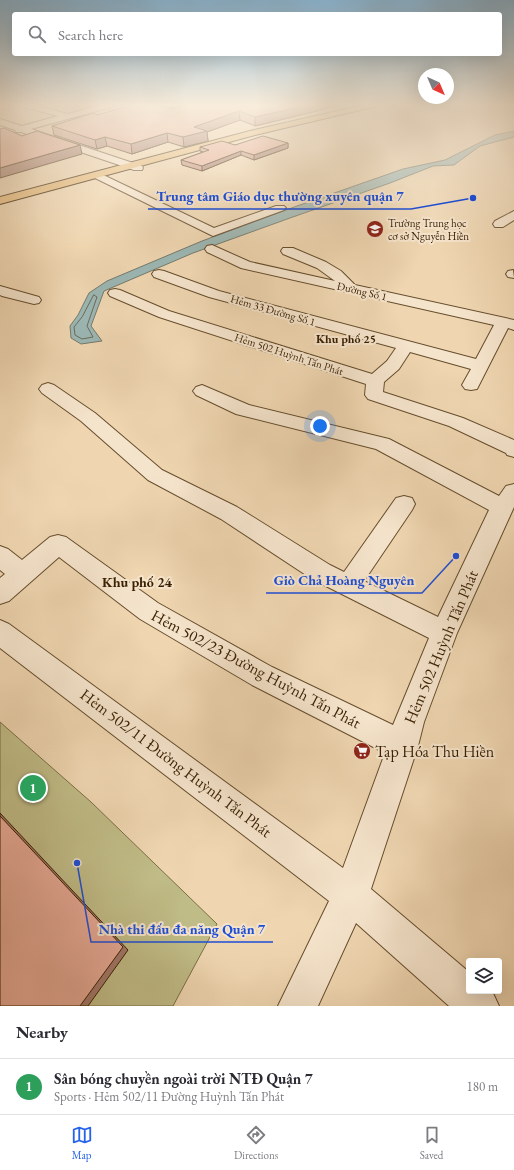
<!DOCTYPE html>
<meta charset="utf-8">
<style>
:root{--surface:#fff;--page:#f7f7f7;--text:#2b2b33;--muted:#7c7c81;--line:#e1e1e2;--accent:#2563eb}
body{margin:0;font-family:"EB Garamond",serif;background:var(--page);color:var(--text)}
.controls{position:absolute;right:12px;bottom:12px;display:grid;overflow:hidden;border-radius:4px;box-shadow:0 4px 16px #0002}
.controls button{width:36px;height:36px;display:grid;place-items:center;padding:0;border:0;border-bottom:1px solid var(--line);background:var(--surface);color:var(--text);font:20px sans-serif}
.compass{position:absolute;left:418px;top:68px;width:36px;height:36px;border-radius:50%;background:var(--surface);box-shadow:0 4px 16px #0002;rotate:136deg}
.you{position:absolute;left:320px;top:426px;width:14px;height:14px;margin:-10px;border:3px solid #fff;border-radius:50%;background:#1a73e8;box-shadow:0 0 0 6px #1a73e833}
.badge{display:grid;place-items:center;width:26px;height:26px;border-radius:50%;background:var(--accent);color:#fff;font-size:13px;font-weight:700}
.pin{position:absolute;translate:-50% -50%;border:2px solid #fff;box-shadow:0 1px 4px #0006}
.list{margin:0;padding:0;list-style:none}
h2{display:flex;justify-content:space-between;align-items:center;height:52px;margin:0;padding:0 16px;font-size:17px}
h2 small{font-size:13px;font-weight:400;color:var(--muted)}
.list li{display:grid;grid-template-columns:26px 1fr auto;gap:12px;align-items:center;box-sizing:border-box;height:56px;padding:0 16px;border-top:1px solid var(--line)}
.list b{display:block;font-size:15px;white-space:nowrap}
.list p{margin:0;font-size:13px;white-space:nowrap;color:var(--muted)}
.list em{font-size:13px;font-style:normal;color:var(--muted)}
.icon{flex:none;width:22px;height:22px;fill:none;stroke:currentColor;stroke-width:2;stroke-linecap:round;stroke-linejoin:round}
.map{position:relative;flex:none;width:514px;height:1006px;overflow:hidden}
.search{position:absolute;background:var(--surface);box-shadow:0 4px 16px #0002;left:12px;right:12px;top:12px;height:44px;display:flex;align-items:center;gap:10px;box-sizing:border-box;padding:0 14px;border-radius:4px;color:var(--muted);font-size:15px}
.sheet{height:108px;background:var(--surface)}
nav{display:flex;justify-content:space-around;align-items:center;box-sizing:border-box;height:56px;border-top:1px solid var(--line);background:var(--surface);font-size:11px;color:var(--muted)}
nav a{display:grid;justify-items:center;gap:2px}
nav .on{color:var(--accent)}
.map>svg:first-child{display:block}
</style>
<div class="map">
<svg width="514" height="1006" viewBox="0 0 514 1006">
<rect width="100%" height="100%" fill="#efd6b1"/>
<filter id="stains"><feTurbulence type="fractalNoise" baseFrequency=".005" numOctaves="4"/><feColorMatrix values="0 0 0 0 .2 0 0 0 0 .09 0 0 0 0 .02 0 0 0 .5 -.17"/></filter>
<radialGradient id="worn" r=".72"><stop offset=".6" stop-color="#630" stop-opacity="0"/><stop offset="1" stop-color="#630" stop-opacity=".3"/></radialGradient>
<path fill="#c0bc87" stroke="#7c6e44" d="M 0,722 L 91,802 L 217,924 L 173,1006 L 0,1006 Z"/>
<path fill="#9cb7b4" stroke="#747a6c" d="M 514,131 L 514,137 L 480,146 L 454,165 L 433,166 L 390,183 L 290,218 L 193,253 L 104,291 L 91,326 L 102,341 L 81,344 L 71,338 L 70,326 L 78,315 L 89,293 L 107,281 L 202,241 L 297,206 L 403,169 L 445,160 L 495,135 Z"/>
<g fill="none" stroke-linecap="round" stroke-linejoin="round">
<path stroke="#6a6b5a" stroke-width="1" d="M 94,295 L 97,297 L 87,326 L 93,337 L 82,339 L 75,335 L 74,327 L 82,317 Z"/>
<g stroke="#664d2c" stroke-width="2">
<g id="minor">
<path d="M 4,104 L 17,104 L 16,106 L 0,109 L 0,105 Z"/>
<path d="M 18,104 L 30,104 L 68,114 L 104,104 L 116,104 L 115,106 L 31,129 L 142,166 L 143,168 L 142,170 L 134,170 L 21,132 L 16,132 L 15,130 L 0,125 L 0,119 L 22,126 L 58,116 L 19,106 Z"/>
<path d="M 97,172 L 214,228 L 276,206 L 284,206 L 286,208 L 284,210 L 213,236 L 93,177 L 92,175 Z"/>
<path d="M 514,211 L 514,220 L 503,227 L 495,227 L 493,224 L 495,221 Z"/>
<path d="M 212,245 L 250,262 L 335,281 L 317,268 L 283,254 L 281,251 L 283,248 L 293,248 L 326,262 L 341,271 L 355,285 L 514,320 L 514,330 L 508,328 L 477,389 L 471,390 L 465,389 L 462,385 L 471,369 L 410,352 L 399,369 L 384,382 L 383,392 L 463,418 L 514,440 L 514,457 L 507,455 L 506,453 L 449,426 L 368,399 L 365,395 L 366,384 L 159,317 L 110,296 L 108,293 L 110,290 L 115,289 L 120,290 L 169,311 L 372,374 L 387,361 L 396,348 L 209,297 L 154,277 L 152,274 L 154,271 L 159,270 L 164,271 L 219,291 L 476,359 L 494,325 L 241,268 L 207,252 L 205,249 L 207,246 Z"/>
<path d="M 513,270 L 514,278 L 508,277 L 506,274 L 508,271 Z"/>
<path d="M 0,286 L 39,297 L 41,300 L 39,303 L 34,304 L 2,296 L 0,295 Z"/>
<path d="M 48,383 L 54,385 L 95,413 L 162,470 L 237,507 L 330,565 L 344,572 L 396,498 L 404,496 L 412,498 L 415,504 L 412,510 L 364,581 L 438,617 L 489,510 L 376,449 L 236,414 L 196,395 L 193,391 L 196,387 L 202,385 L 249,405 L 389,439 L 499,496 L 506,486 L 514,484 L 514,507 L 457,633 L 424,722 L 418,746 L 371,889 L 469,972 L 469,991 L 492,991 L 499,1006 L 449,1006 L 356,923 L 318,1006 L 278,1006 L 329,901 L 0,648 L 0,620 L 9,624 L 343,868 L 385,753 L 252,685 L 140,619 L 59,557 L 9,601 L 0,604 L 0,578 L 5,574 L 0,570 L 0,546 L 8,549 L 22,560 L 50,537 L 58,535 L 66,537 L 158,603 L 272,667 L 393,725 L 429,638 L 312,579 L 221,519 L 148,480 L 81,421 L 42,393 L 39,389 L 42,385 Z"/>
</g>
</g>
<g stroke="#381f00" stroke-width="2">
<path id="major" d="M 368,104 L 381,104 L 377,106 L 255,135 L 0,204 L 0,197 L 250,131 Z"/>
</g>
<use href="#minor" fill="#f5e4cc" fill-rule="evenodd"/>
<use href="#major" fill="#e8bb78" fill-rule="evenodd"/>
</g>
<g fill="#c79282" stroke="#381f00">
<path d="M 192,104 L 340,104 L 326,108 L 325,109 L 255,126 L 240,120 L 207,132 L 208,141 L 184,147 L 168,142 L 132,154 L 107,146 L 97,149 L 54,135 L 52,126 L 97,115 L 171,108 Z"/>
<path d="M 288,143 L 288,148 L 254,160 L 241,155 L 202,171 L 182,165 L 181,160 L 203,152 L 200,151 L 200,147 L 235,145 Z"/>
</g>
<g fill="#a2776a" stroke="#381f00">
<path d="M 313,104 L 340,104 L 326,108 L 325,109 L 255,126 L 255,117 Z"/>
<path d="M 239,111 L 240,120 L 207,132 L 208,141 L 184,147 L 183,137 L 194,127 Z"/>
<path d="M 167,133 L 168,142 L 132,154 L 131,144 Z"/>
<path d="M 105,137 L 107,146 L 97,149 L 95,140 Z"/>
<path d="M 288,143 L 288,148 L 254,160 L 254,155 Z"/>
<path d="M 80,145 L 82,154 L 0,178 L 0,168 Z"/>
<path d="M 241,151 L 241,155 L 202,171 L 202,166 Z"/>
<path d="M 0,813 L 128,950 L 88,1006 L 80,1006 L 0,816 Z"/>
</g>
<g fill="#e7aa97" stroke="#381f00">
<path d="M 135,104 L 154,104 L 171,108 L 192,104 L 313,104 L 255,117 L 239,111 L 194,127 L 207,131 L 183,137 L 167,133 L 131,144 L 105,137 L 95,140 L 52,126 L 93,113 L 97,115 Z"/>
<path d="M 4,128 L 22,136 L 37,131 L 80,145 L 0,168 L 0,129 Z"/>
<path d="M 263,136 L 288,143 L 254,155 L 241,151 L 202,166 L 181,160 L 209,150 L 200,147 L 222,141 L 235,145 Z"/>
<path d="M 0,816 L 123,947 L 80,1006 L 0,1006 Z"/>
</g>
<linearGradient id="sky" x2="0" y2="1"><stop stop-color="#89b5d3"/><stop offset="0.43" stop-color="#f8eddc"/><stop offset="1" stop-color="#f8eddc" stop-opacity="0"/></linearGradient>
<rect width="514" height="244" fill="url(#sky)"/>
<defs>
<g id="school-disc" transform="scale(0.9)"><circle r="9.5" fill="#8f2418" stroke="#f5e4cc"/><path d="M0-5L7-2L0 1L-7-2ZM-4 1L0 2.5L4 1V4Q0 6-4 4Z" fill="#fff"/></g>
<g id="supermarket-disc" transform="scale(0.9)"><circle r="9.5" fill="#8f2418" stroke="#f5e4cc"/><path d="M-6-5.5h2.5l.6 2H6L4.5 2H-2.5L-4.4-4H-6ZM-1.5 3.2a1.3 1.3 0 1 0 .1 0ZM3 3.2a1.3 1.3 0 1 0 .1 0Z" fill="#fff"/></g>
</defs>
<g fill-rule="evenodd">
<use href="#school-disc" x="375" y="229"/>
<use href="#supermarket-disc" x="362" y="751"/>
</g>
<g text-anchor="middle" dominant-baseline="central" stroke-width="4" stroke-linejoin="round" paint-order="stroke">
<g font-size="11" fill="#381f00" stroke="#f5e4cc" text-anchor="start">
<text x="388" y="223">Trường Trung học<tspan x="388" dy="13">cơ sở Nguyễn Hiền</tspan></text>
</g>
<g font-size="11" fill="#381f00" stroke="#f5e4cc">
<text transform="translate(362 291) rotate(13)">Đường Số 1</text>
<text transform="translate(273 310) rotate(16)">Hẻm 33 Đường Số 1</text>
<text transform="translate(289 354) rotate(18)">Hẻm 502 Huỳnh Tấn Phát</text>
</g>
<g font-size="12" font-weight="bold" fill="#381f00" stroke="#f5e4cc">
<text x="346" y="339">Khu phố 25</text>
</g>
<g font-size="14" font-weight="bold" fill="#381f00" stroke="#f5e4cc">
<text x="137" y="582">Khu phố 24</text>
</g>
<g font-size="16" fill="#381f00" stroke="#f5e4cc">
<text transform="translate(441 647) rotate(-67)">Hẻm 502 Huỳnh Tấn Phát</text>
<text transform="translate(256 669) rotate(28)">Hẻm 502/23 Đường Huỳnh Tấn Phát</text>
<text transform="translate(176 763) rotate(37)">Hẻm 502/11 Đường Huỳnh Tấn Phát</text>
</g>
<g font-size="16" fill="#381f00" stroke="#f5e4cc" text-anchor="start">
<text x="375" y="751">Tạp Hóa Thu Hiền</text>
</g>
</g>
<path fill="none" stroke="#1d4ed8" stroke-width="1.5" d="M473 198L411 209H148M456 556L422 593H266M77 863L91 942H273"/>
<g fill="#1d4ed8" stroke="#f5e4cc" stroke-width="1.5">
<circle cx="473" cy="198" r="4"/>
<circle cx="456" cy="556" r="4"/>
<circle cx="77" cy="863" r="4"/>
</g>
<g font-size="14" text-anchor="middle" font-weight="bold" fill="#1d4ed8" stroke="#f5e4cc" stroke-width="4" stroke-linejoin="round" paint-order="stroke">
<text x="280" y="201">Trung tâm Giáo dục thường xuyên quận 7</text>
<text x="344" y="585">Giò Chả Hoàng Nguyên</text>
<text x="182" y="934">Nhà thi đấu đa năng Quận 7</text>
</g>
<rect width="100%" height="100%" filter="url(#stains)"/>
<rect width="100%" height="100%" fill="url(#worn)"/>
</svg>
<div class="controls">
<button><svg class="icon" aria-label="layers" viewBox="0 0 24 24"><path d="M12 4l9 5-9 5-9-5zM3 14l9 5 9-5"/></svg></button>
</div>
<svg class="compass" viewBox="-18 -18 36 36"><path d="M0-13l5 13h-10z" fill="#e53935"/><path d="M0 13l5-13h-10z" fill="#7c7c81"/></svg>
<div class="you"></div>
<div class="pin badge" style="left:33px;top:788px;background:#2e9e5b">1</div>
<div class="search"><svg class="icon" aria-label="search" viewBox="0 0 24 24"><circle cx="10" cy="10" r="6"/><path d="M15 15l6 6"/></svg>Search here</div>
</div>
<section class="sheet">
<h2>Nearby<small></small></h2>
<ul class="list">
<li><span class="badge" style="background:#2e9e5b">1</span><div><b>Sân bóng chuyền ngoài trời NTĐ Quận 7</b><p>Sports · Hẻm 502/11 Đường Huỳnh Tấn Phát</p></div><em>180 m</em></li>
</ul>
</section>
<nav>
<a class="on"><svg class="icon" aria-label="map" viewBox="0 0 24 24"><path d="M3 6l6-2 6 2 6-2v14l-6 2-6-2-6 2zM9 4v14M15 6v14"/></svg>Map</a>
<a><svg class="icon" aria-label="directions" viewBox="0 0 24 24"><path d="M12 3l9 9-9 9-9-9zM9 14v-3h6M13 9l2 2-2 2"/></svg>Directions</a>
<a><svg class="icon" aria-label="saved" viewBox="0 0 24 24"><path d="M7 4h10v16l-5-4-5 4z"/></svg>Saved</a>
</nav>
